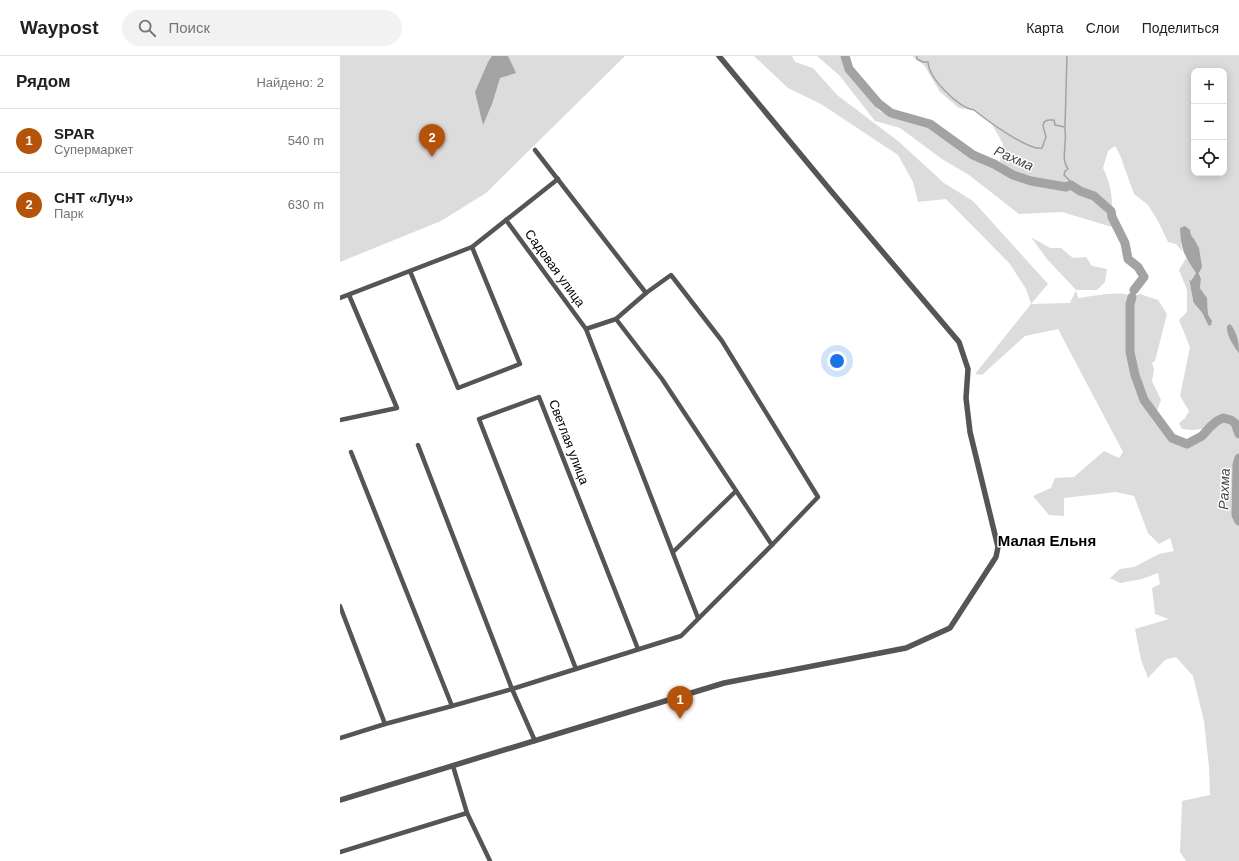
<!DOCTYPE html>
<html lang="ru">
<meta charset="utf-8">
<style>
:root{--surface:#fff;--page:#f2f2f2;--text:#202124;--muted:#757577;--line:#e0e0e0;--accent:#b45309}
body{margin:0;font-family:Arial,sans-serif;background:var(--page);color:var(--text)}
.controls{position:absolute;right:12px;top:12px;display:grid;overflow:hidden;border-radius:8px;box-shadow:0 2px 10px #0003}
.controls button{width:36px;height:36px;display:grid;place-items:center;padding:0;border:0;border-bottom:1px solid var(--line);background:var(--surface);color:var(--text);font:20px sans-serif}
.you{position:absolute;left:497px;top:305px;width:14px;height:14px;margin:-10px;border:3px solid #fff;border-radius:50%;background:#1a73e8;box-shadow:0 0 0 6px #1a73e833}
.badge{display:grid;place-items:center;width:26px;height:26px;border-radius:50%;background:var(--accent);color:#fff;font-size:13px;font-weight:700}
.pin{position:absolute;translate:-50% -33px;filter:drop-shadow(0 1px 2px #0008)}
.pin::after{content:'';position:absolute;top:21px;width:14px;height:12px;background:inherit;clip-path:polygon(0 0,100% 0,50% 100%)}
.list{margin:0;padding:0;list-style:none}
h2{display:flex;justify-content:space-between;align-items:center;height:52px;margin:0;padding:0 16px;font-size:17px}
h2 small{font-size:13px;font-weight:400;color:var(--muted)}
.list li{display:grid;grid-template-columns:26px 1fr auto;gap:12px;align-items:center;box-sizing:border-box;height:64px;padding:0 16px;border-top:1px solid var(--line)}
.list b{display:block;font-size:15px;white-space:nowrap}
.list p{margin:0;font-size:13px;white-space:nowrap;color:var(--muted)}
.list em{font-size:13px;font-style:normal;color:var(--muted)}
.icon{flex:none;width:22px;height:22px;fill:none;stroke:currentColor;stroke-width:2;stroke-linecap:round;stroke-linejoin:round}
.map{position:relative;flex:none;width:899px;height:805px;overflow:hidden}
header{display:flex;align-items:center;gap:24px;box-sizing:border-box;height:56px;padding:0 20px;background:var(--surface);border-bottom:1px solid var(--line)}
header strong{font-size:19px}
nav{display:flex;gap:22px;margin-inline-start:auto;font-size:14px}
.search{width:280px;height:36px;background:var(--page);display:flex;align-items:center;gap:10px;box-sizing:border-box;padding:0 14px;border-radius:22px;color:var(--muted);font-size:15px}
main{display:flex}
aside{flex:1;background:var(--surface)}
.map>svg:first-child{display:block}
</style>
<header>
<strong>Waypost</strong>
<div class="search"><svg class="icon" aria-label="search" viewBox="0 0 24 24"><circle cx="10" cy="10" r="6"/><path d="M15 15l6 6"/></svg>Поиск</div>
<nav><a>Карта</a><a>Слои</a><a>Поделиться</a></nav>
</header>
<main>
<aside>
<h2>Рядом<small>Найдено: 2</small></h2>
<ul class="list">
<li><span class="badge">1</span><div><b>SPAR</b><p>Супермаркет</p></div><em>540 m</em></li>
<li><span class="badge">2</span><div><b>СНТ «Луч»</b><p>Парк</p></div><em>630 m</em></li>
</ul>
</aside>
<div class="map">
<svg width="899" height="805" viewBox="0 0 899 805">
<rect width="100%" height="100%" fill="#fff"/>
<g fill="#dcdcdc" fill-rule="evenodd">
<path d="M 0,0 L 285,0 L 146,137 L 101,165 L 0,206 Z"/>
<path d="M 414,0 L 452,0 L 455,6 L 473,12 L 497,39 L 558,85 L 604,127 L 633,145 L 708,228 L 691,248 L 730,247 L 736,234 L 706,202 L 691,181 L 710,192 L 721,192 L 733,202 L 746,201 L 752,210 L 767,213 L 765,226 L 757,234 L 736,234 L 738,242 C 749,241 784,233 792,241 L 800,238 L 818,244 L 827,258 L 815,305 L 812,307 L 814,313 L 812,325 L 821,344 L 815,360 L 832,382 L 847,388 L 862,380 L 869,372 L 853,374 L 842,373 L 839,367 L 845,362 L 849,355 L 840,340 L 850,291 L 839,264 L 847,256 L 847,234 L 839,214 L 846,202 L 856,217 L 851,225 L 849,224 L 856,251 L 861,254 L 867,268 L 871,262 L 868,258 L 867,242 L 860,232 L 861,223 L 854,183 L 851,179 L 850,174 L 841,187 L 842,195 L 836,188 L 828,186 L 818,165 L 808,149 L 794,138 L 780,99 L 775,90 L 768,95 L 763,112 C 769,124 774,141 771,155 L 754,140 L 740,135 L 732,129 L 726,131 L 698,126 L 732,133 L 752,142 L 768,159 L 772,171 L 722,156 L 679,158 L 629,119 L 602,103 L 560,72 L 535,65 L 499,19 L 477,0 L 501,0 L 539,55 L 590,71 L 638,104 L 674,122 L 688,125 L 673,119 L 660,105 L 663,88 L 652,68 L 634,54 L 619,52 L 600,36 L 584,9 L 574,2 L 573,0 L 899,0 L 899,805 L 846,805 L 840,796 L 842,745 L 870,739 L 869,711 L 864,665 L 853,620 L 836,601 L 825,604 L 808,622 L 801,604 L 795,573 L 829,563 L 815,558 L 812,532 L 820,528 L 818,517 L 802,523 L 780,527 L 770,522 L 780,513 L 794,511 L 819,498 L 834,495 L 830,482 L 819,488 L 808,477 L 794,440 L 776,436 L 724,442 L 724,460 L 709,459 L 693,440 L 711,432 L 715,422 L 734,421 L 764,395 L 779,402 L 783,396 L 718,273 L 685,280 L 642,319 L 635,318 L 691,248 L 686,233 L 670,208 L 606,143 L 578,146 L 573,126 L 558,99 L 481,48 L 448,32 ZM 854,15 L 884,15 L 884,117 L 854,117 Z"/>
</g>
<g fill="#a3a3a3">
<path d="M 152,0 L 168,0 L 176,17 L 160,22 L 152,48 L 143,69 L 135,36 L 148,6 Z"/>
<path d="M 845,170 L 850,174 L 851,179 L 854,183 L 859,192 L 862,211 L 859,217 L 861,223 L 860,232 L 867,242 L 868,258 L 872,265 L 871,269 L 869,270 C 865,265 864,258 860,254 C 857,251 855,249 853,245 L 853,243 L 849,223 L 851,225 L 856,217 C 844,200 841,193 840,172 Z"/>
<path d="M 890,268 C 897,276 899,286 899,297 C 893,290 886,278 887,270 Z"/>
</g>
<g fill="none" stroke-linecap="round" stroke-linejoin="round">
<g stroke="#a3a3a3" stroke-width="1.5">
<path d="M 577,0 L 577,3 L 583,6 L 588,6 C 589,23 618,51 634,54 C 645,63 690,96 702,92 L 706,81 L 703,70 L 704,66 L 708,64 L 714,64 L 715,69 L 725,71 C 725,76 726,82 725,87 C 725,97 722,104 728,113 L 725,115 L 724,119 L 731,126 L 731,129"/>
<path d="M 725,70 L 727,0"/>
</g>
<g stroke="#a3a3a3" stroke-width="9">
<path d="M 505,0 L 509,13 L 538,47 L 551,57 L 590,68 L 633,99 L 654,108 L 673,119 L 691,125 L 726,131 L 731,129 L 740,135 L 754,140 L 771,155 L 772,161 L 785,187 L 788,203 L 798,211 L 804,221 L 794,234"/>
<path d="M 792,241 L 790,248 L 790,296 L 795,319 L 804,344 L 832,382 L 847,388 L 862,380 L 870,371 L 877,365 L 883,362 L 891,364 L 895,367 L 899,378"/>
<path d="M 899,402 L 897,409 L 896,459 L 899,465"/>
</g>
<g stroke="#555" stroke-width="4.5">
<path d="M 195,94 L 306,237"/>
<path d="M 166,164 L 246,273 L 358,562"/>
<path d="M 70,215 L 118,332 L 180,308 L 132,191"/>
<path d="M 0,242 L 132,191 L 218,123"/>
<path d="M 276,263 L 322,323 L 432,489"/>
<path d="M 0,364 L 57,352 L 9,239"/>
<path d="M 78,389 L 172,633 L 195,685"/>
<path d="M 11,396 L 112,650"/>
<path d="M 333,496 L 396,435"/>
<path d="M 0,550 L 45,668"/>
<path d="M 236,613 L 139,363 L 199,341 L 298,593"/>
<path d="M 0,682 L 45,668 L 112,650 L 172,633 L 341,580 L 432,489 L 478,441 L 382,285 L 331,219 L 306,237 L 276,263 L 246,273"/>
<path d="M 113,710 L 127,757 L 150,805"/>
<path d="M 0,796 L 127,757"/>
</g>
<path stroke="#555" stroke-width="5.5" d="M 0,744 L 384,627 L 566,592 L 610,572 L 656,501 L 658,491 L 630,376 L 626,342 L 628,313 L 619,286 L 491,135 L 379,0"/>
</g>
<g text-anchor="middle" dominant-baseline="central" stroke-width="3" stroke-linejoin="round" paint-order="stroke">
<g font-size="13" fill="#000" stroke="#fff">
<text transform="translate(215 212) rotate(54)">Садовая улица</text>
<text transform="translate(229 386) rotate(69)">Светлая улица</text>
</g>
<g font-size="14" font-style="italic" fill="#444" stroke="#fff">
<text transform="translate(674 102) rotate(24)">Рахма</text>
<text transform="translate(884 433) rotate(-88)">Рахма</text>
</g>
<g font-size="15" font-weight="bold" fill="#000" stroke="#fff">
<text x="707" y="484">Малая Ельня</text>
</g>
</g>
</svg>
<div class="controls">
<button>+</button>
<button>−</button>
<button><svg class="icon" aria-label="locate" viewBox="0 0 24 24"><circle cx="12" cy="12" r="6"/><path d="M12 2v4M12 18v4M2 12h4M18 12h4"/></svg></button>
</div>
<div class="you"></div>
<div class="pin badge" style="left:340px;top:663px">1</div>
<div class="pin badge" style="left:92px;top:101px">2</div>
</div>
</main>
